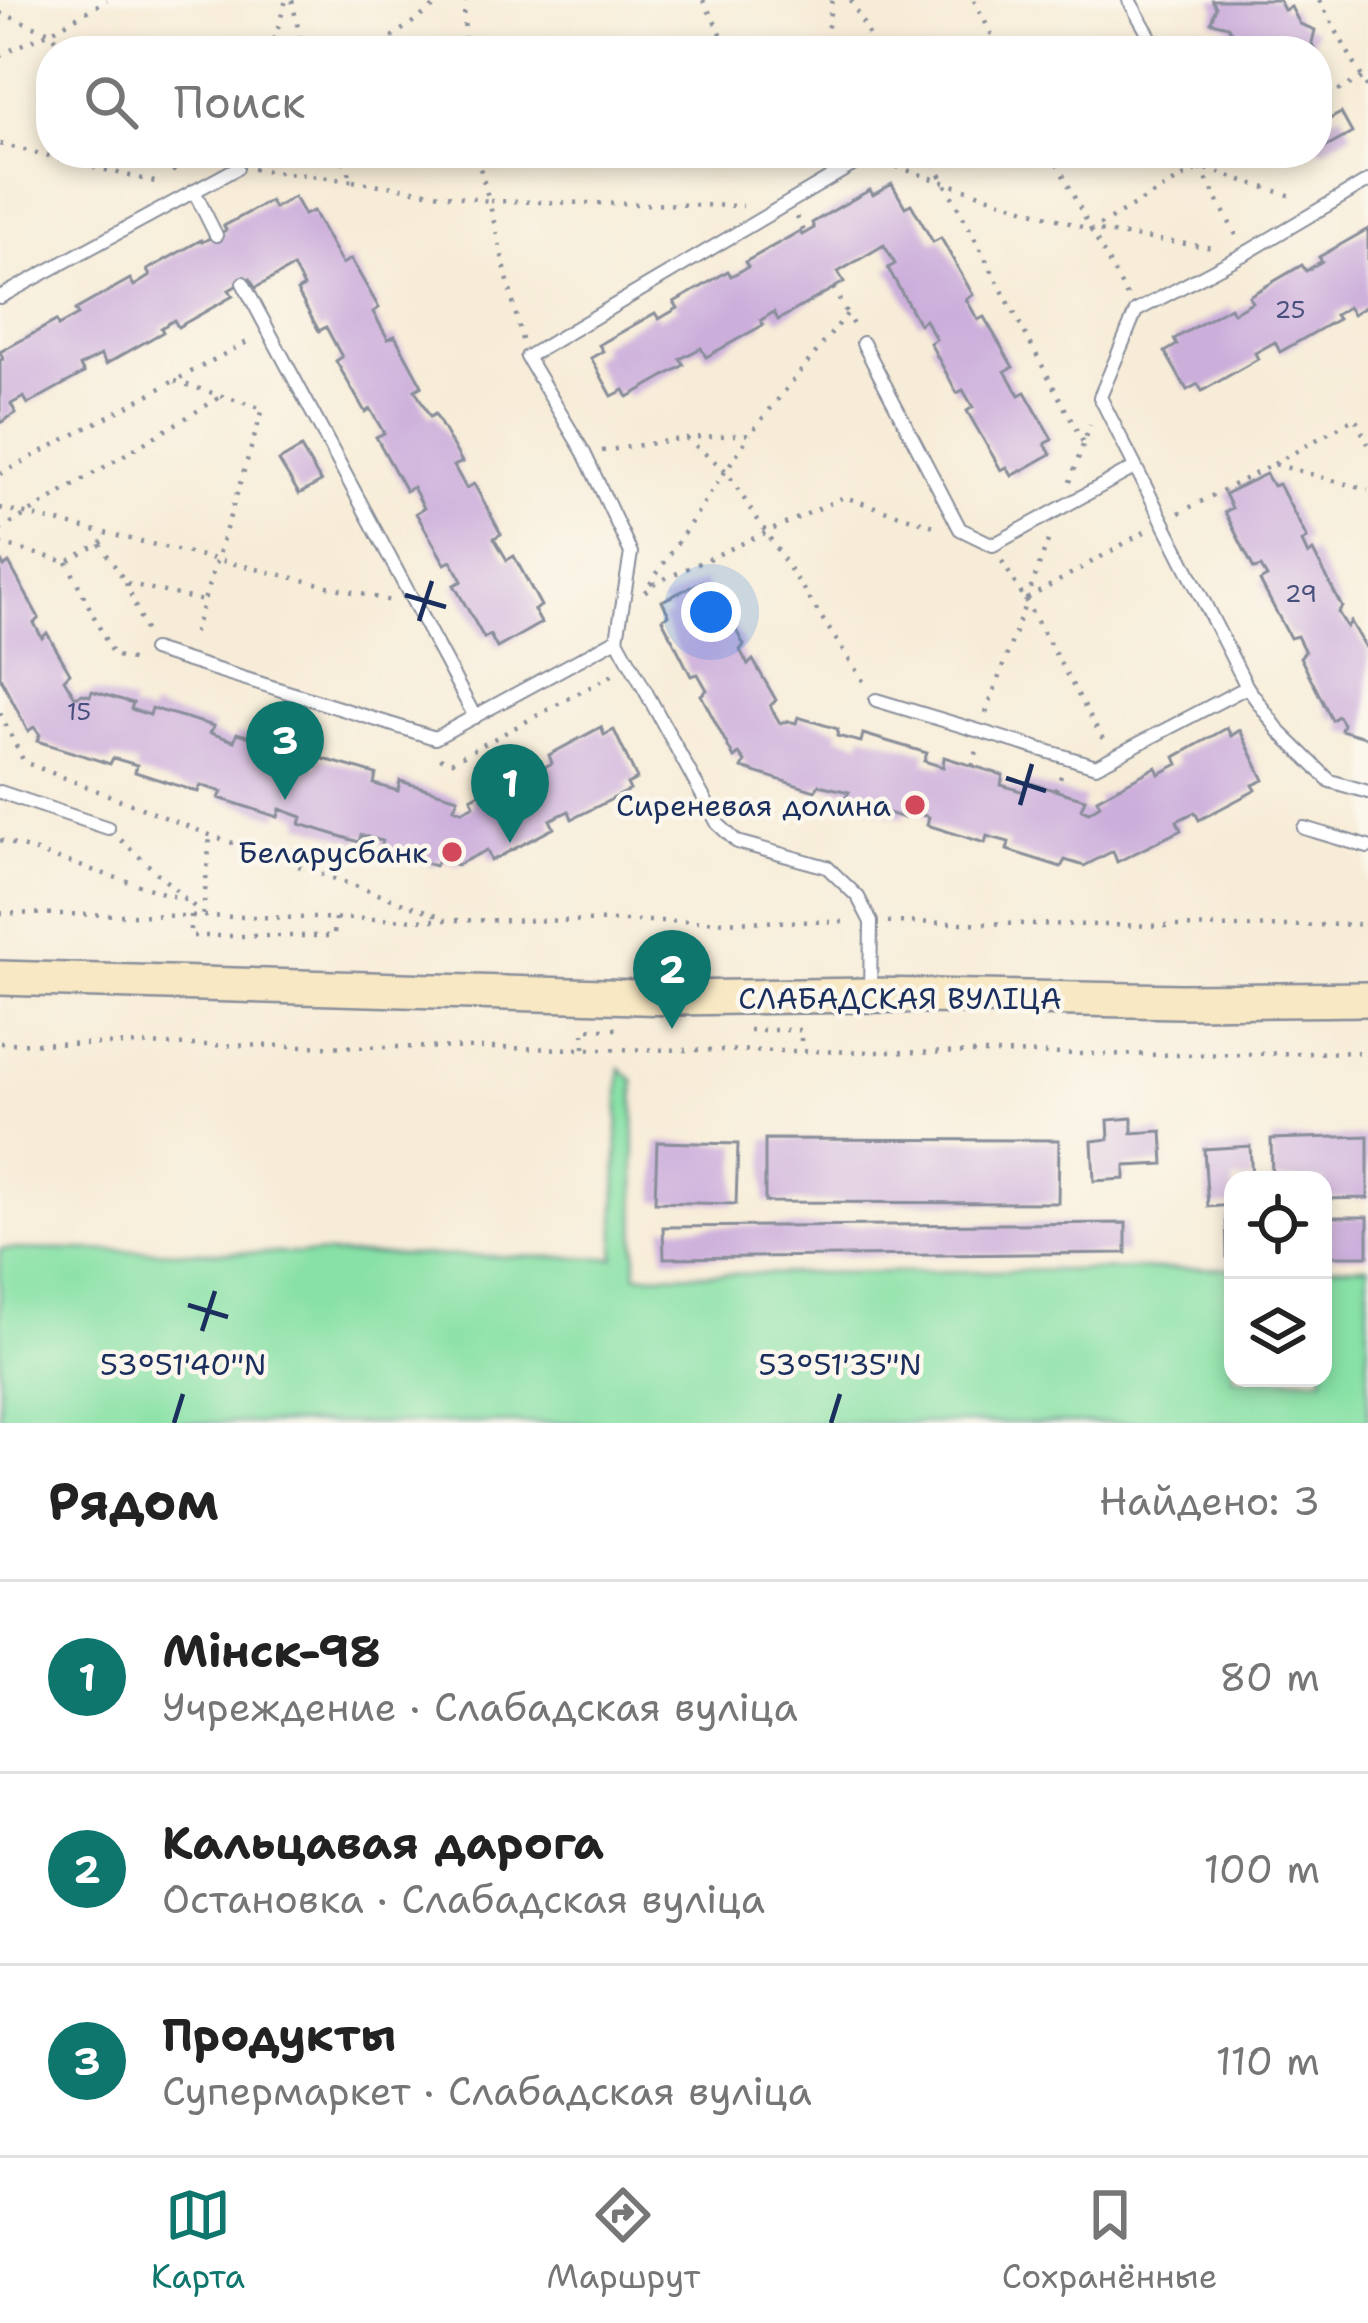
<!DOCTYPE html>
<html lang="ru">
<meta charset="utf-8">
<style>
:root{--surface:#fff;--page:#f6f6f6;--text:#222;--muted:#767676;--line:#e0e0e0;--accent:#0f766e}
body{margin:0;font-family:"Shantell Sans",sans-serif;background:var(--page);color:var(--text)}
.controls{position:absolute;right:36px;bottom:36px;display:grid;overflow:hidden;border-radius:24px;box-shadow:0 6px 18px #0003}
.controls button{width:108px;height:108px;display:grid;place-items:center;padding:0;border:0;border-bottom:3px solid var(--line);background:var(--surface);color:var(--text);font:60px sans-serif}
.you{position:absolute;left:711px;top:612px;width:42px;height:42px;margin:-30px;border:9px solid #fff;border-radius:50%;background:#1a73e8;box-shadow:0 0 0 18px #1a73e833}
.badge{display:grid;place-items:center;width:78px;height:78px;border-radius:50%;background:var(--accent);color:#fff;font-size:39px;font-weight:700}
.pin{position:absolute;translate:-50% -99px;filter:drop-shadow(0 3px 6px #0008)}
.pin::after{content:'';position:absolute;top:63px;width:42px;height:36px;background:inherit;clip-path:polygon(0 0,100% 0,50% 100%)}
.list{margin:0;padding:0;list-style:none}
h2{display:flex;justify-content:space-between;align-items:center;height:156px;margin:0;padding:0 48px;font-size:51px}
h2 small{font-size:39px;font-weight:400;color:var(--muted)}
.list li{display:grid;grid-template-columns:78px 1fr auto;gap:36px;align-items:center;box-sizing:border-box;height:192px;padding:0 48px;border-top:3px solid var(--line)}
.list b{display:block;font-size:45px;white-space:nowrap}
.list p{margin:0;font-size:39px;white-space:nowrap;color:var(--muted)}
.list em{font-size:39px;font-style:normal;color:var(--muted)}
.icon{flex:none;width:66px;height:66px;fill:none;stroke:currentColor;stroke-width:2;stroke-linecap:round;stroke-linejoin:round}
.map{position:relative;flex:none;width:1368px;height:1423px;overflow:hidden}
.search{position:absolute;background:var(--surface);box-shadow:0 6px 18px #0003;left:36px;right:36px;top:36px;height:132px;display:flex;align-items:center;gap:30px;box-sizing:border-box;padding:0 42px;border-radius:48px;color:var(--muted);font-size:45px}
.sheet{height:732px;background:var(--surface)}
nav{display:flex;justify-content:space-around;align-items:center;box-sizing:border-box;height:168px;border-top:3px solid var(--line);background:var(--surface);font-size:33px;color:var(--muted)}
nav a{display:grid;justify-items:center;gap:6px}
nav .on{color:var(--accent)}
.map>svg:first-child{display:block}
</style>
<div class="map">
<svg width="1368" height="1423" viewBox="0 0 1368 1423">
<rect width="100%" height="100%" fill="#fbf7ec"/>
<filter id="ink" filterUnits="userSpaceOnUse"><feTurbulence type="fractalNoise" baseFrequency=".00833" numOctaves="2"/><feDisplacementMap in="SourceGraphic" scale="24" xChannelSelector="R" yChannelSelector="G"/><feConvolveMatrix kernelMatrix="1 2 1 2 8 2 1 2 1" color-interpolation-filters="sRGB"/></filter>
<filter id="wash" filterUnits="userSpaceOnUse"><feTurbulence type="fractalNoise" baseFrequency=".004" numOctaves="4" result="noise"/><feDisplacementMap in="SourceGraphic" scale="48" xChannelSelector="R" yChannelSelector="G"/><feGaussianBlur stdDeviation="2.7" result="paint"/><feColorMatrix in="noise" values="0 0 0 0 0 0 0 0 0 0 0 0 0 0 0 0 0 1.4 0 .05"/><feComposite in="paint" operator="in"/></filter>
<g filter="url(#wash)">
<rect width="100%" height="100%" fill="#f7ecd7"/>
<path fill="#88e1a6" stroke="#528882" stroke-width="3" d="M 620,1068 L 634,1081 L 636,1275 L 1233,1268 L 1233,1378 L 1323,1378 L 1323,1267 L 1368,1266 L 1368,1423 L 0,1423 L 0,1249 L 614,1258 Z"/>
<g id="blocks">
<g fill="#ccaedb">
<path d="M 1212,0 L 1279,0 L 1284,10 L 1291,7 L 1300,24 L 1315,30 L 1312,43 L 1315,51 L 1233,51 L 1235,40 L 1228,26 L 1211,22 L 1216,7 Z"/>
<path d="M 1341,113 L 1352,133 L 1321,150 L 1317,144 L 1317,126 Z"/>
<path d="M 892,184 L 905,207 L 911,204 L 933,242 L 941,238 L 973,295 L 966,299 L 978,320 L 984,317 L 1013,367 L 1005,371 L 1019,395 L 1025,392 L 1052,439 L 1045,444 L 1051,454 L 1012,476 L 1007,467 L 1001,470 L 967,411 L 973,407 L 963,390 L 957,393 L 930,343 L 936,339 L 925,320 L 919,324 L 888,268 L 895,264 L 884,245 L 838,272 L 844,282 L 778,320 L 774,312 L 761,320 L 763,325 L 706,357 L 701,348 L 680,359 L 684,365 L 628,397 L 624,390 L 612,396 L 591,358 L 603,351 L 599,345 L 655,313 L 659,319 L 678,308 L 674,302 L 701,287 L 728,271 L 731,276 L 748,267 L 745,262 L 800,231 L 802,235 L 814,228 L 812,223 L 841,206 L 870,190 L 873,195 Z"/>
<path d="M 294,197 L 304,215 L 313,211 L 342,264 L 351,259 L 379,308 L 373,312 L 388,339 L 395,336 L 422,386 L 415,390 L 430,417 L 435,414 L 462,462 L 454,466 L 466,488 L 474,484 L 501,534 L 494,538 L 507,560 L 514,556 L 541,606 L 534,610 L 541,623 L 497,648 L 490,635 L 484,638 L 454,585 L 462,581 L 451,561 L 445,564 L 416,513 L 424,508 L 413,487 L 406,491 L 376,437 L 384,433 L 370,409 L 365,412 L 336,361 L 342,357 L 326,327 L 319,331 L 297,291 L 304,287 L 293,267 L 255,288 L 250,278 L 229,290 L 233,296 L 178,327 L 174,320 L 161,328 L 163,332 L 106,364 L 101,355 L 80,366 L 84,373 L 28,404 L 24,397 L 11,404 L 16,413 L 0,423 L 0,360 L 3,359 L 0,352 L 56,321 L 58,326 L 78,315 L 75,310 L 130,279 L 134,286 L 150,276 L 147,270 L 201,240 L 202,242 L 226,230 L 224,226 L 270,201 L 274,208 Z"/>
<path d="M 1368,229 L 1368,305 L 1353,314 L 1348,307 L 1335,315 L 1338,319 L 1280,352 L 1275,342 L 1255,353 L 1258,359 L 1202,391 L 1198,384 L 1187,390 L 1165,352 L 1177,345 L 1174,339 L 1230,307 L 1233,313 L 1252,302 L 1249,296 L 1302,265 L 1306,271 L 1322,261 L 1319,257 Z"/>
<path d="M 301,448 L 321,482 L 299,494 L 279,461 Z"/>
<path d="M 1266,474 L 1273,486 L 1279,484 L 1307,538 L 1302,542 L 1308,555 L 1313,551 L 1342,607 L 1338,612 L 1347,627 L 1351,622 L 1368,651 L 1368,738 L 1341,730 L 1343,724 L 1338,716 L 1332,720 L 1300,657 L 1305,652 L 1297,636 L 1290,638 L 1260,581 L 1267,577 L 1261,567 L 1254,569 L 1225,512 L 1232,508 L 1225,494 Z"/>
<path d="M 0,559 L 4,567 L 9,563 L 39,618 L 34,623 L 42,638 L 47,633 L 70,673 L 64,679 L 75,697 L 83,694 L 90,696 L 92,691 L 133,703 L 131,709 L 150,715 L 152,708 L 214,726 L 210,733 L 234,741 L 237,733 L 300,752 L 297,760 L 317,766 L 317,757 L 376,774 L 374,784 L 398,791 L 400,781 L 458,798 L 454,808 L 462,811 L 474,805 L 471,798 L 530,766 L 532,773 L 552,763 L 549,755 L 601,727 L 604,735 L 614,730 L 637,779 L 627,784 L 630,790 L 572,819 L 569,811 L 550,820 L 554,828 L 491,861 L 487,850 L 457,865 L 439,859 L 435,866 L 381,849 L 382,841 L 361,835 L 359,842 L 300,824 L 302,817 L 280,809 L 278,817 L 219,798 L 222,792 L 200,785 L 198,792 L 135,772 L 137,765 L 113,758 L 110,764 L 37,741 L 40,735 L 34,727 L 28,731 L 0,677 Z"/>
<path d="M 703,581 L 710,594 L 714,589 L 744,645 L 740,650 L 748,665 L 753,660 L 776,700 L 770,706 L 780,723 L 788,721 L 796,723 L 798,717 L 838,729 L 837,736 L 861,742 L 863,734 L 927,753 L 924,761 L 943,767 L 944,757 L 1003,775 L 1001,785 L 1024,792 L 1027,782 L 1085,799 L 1081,809 L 1089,812 L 1100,805 L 1097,799 L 1156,767 L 1159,774 L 1178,764 L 1175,757 L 1227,728 L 1231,736 L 1240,730 L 1264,780 L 1253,785 L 1256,790 L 1199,820 L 1195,812 L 1177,821 L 1181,830 L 1117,862 L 1113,851 L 1084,866 L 1065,860 L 1061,867 L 1007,850 L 1009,842 L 987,836 L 985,843 L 927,825 L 929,817 L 906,810 L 904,818 L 845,799 L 849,792 L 819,785 L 815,791 L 742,768 L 745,762 L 739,754 L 734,758 L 701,695 L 707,690 L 698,674 L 691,676 L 662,619 L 669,615 L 662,601 Z"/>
<path d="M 1132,1118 L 1132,1133 L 1162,1131 L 1164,1164 L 1125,1166 L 1125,1179 L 1094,1181 L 1092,1141 L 1109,1139 L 1108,1120 Z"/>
<path d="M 1368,1136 L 1368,1198 L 1323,1199 L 1323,1180 L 1272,1180 L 1271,1139 Z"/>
<path d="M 765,1139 L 1059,1140 L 1058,1203 L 765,1202 Z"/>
<path d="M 657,1142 L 738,1144 L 736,1204 L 655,1202 Z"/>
<path d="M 1250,1146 L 1252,1180 L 1233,1180 L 1233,1205 L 1208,1207 L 1204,1149 Z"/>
<rect x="1323" y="1217" width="45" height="39"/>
<path d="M 1226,1218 L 1233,1218 L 1233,1257 L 1227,1257 Z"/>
<path d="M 1126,1223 L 1126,1253 L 664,1258 L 663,1227 Z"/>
</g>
</g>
</g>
<g filter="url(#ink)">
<use href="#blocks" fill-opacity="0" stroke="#898e9a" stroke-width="3"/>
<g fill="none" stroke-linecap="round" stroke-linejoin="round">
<g stroke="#898e9a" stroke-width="16">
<g id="lane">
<path d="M 1129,0 L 1158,51"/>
<path d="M 866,157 L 527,357 L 584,453 L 631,553 L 617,639 L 718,824 L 737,842 L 827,867 L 858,897 L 871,922 L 870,994"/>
<path d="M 1368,181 L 1246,253 L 1136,311 L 1100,397 L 1247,687 L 1280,732 L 1330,781 L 1368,792"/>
<path d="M 194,191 L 216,235"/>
<path d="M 243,283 L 475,717"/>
<path d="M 0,297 L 237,168"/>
<path d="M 863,343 L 960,529 L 993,545 L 1134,468"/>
<path d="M 153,650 L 435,738 L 617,639"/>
<path d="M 876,700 L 1096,766 L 1247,687"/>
<path d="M 0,792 L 108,828"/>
<path d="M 1304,828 L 1368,847"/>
</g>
</g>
<g stroke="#898e9a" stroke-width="38">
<path id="secondary" d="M 0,978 L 672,998 L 870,995 L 1181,1001 L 1368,999"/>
</g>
<g stroke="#898e9a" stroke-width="4.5" stroke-dasharray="3 9" stroke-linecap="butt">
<path d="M 292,0 L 303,51"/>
<path d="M 464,0 L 465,51"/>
<path d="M 703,0 L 730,51"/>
<path d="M 851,0 L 877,51"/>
<path d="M 974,0 L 1000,51"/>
<path d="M 1319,0 L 1368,88"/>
<path d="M 0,13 L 50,32 L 66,51"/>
<path d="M 271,51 L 286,0"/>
<path d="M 372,51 L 444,0"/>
<path d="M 824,51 L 832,0"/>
<path d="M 0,55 L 50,32 L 107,0"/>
<path d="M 1317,102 L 1362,78"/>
<path d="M 0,144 L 163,184"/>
<path d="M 156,153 L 179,176"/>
<path d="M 785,153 L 796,174"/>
<path d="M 929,153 L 1084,444"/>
<path d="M 1052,153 L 1091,230 L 1225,153"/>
<path d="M 1192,153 L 1200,167"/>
<path d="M 885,163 L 1091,230"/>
<path d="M 808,168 L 810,153"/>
<path d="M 253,169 L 353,181 L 340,153"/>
<path d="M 353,181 L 489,201 L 476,153"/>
<path d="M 797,217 L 805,233"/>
<path d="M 1236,235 L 1200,167 L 1298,198"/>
<path d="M 833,288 L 847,314"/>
<path d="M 1127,296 L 1091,230 L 1213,248"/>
<path d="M 522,340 L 489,201 L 743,206"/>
<path d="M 175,381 L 263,409 L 193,636"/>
<path d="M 686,438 L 726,471 L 865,684"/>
<path d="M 602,451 L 686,438 L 750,434 L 847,314 L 854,327"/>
<path d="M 1274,464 L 1355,418 L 1368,444"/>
<path d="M 0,474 L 249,341"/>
<path d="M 1070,482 L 1090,425"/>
<path d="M 0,508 L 391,601"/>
<path d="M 1179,513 L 1274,464 L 1368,490"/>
<path d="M 0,530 L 222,396"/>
<path d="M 0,544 L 67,562 L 111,537"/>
<path d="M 100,544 L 126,583 L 203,601"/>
<path d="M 1002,561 L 1025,600 L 1148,530"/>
<path d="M 67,562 L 113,655 L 138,662"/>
<path d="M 126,583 L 146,633"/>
<path d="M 650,584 L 750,434"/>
<path d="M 645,592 L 649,586 L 844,497 L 937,527"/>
<path d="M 1025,600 L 1104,741"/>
<path d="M 0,713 L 24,762 L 210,835 L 435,914 L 435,920"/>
<path d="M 986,713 L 1049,538"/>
<path d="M 440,758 L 451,762 L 616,673"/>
<path d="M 972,766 L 978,748"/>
<path d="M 1056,790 L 1062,773"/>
<path d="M 0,840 L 191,902"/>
<path d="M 121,840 L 201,913"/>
<path d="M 0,913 L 435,920 L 846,922"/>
<path d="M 190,915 L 190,936 L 334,936 L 335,918"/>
<path d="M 203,915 L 210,837"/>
<path d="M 888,922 L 1244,927 L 1368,924"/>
<path d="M 749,1030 L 801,1030 L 801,1050"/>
<path d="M 0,1043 L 1182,1055 L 1368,1052"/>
<path d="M 584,1048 L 584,1029 L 623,1029"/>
</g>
<use href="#lane" stroke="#fff" stroke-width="12"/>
<use href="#secondary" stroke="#f8e8c3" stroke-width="33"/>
</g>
</g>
<path fill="none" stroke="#1b2f5e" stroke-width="4.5" d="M 405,595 L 446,607M 419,621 L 432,581M 1006,778 L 1046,791M 1020,805 L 1032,764M 188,1305 L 228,1317M 202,1331 L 215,1291M 174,1423 L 183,1394M 831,1423 L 840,1394"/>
<g fill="#d1495b" stroke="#fbf7ec" stroke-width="4.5">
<circle cx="915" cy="805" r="12"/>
<circle cx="452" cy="852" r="12"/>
</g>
<g text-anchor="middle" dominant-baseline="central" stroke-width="9" stroke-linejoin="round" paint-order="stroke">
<g font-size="24" fill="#474f7d">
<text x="1290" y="310">25</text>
<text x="1301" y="594">29</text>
<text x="79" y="712">15</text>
</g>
<g font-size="30" fill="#1b2f5e" stroke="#fbf7ec" text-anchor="end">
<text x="891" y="805">Сиреневая долина</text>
<text x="428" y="852">Беларусбанк</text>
</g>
<g font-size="30" fill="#1b2f5e" stroke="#fbf7ec">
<text x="900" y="998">СЛАБАДСКАЯ ВУЛІЦА</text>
</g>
</g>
<g font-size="30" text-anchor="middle" fill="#1b2f5e" stroke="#fbf7ec" stroke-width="9" stroke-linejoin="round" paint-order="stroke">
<text x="183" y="1375">53°51'40"N</text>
<text x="840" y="1375">53°51'35"N</text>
</g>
</svg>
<div class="controls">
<button><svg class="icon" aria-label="locate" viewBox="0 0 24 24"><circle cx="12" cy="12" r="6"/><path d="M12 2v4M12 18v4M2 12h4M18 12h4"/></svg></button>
<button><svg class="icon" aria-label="layers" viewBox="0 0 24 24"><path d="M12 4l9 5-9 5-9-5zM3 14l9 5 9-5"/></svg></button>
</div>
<div class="you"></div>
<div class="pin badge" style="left:510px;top:843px">1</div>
<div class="pin badge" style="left:672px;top:1029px">2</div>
<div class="pin badge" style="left:285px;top:800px">3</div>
<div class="search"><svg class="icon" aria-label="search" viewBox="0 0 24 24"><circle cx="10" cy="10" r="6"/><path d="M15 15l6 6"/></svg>Поиск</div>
</div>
<section class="sheet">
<h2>Рядом<small>Найдено: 3</small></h2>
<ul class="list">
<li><span class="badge">1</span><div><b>Мінск-98</b><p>Учреждение · Слабадская вуліца</p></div><em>80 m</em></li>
<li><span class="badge">2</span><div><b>Кальцавая дарога</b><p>Остановка · Слабадская вуліца</p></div><em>100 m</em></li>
<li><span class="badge">3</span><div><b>Продукты</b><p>Супермаркет · Слабадская вуліца</p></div><em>110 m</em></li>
</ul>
</section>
<nav>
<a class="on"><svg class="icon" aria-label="map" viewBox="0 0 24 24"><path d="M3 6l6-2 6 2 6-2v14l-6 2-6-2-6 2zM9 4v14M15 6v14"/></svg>Карта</a>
<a><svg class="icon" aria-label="directions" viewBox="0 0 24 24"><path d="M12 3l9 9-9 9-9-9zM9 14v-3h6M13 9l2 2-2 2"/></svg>Маршрут</a>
<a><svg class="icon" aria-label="saved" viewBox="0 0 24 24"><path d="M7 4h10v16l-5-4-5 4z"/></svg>Сохранённые</a>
</nav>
